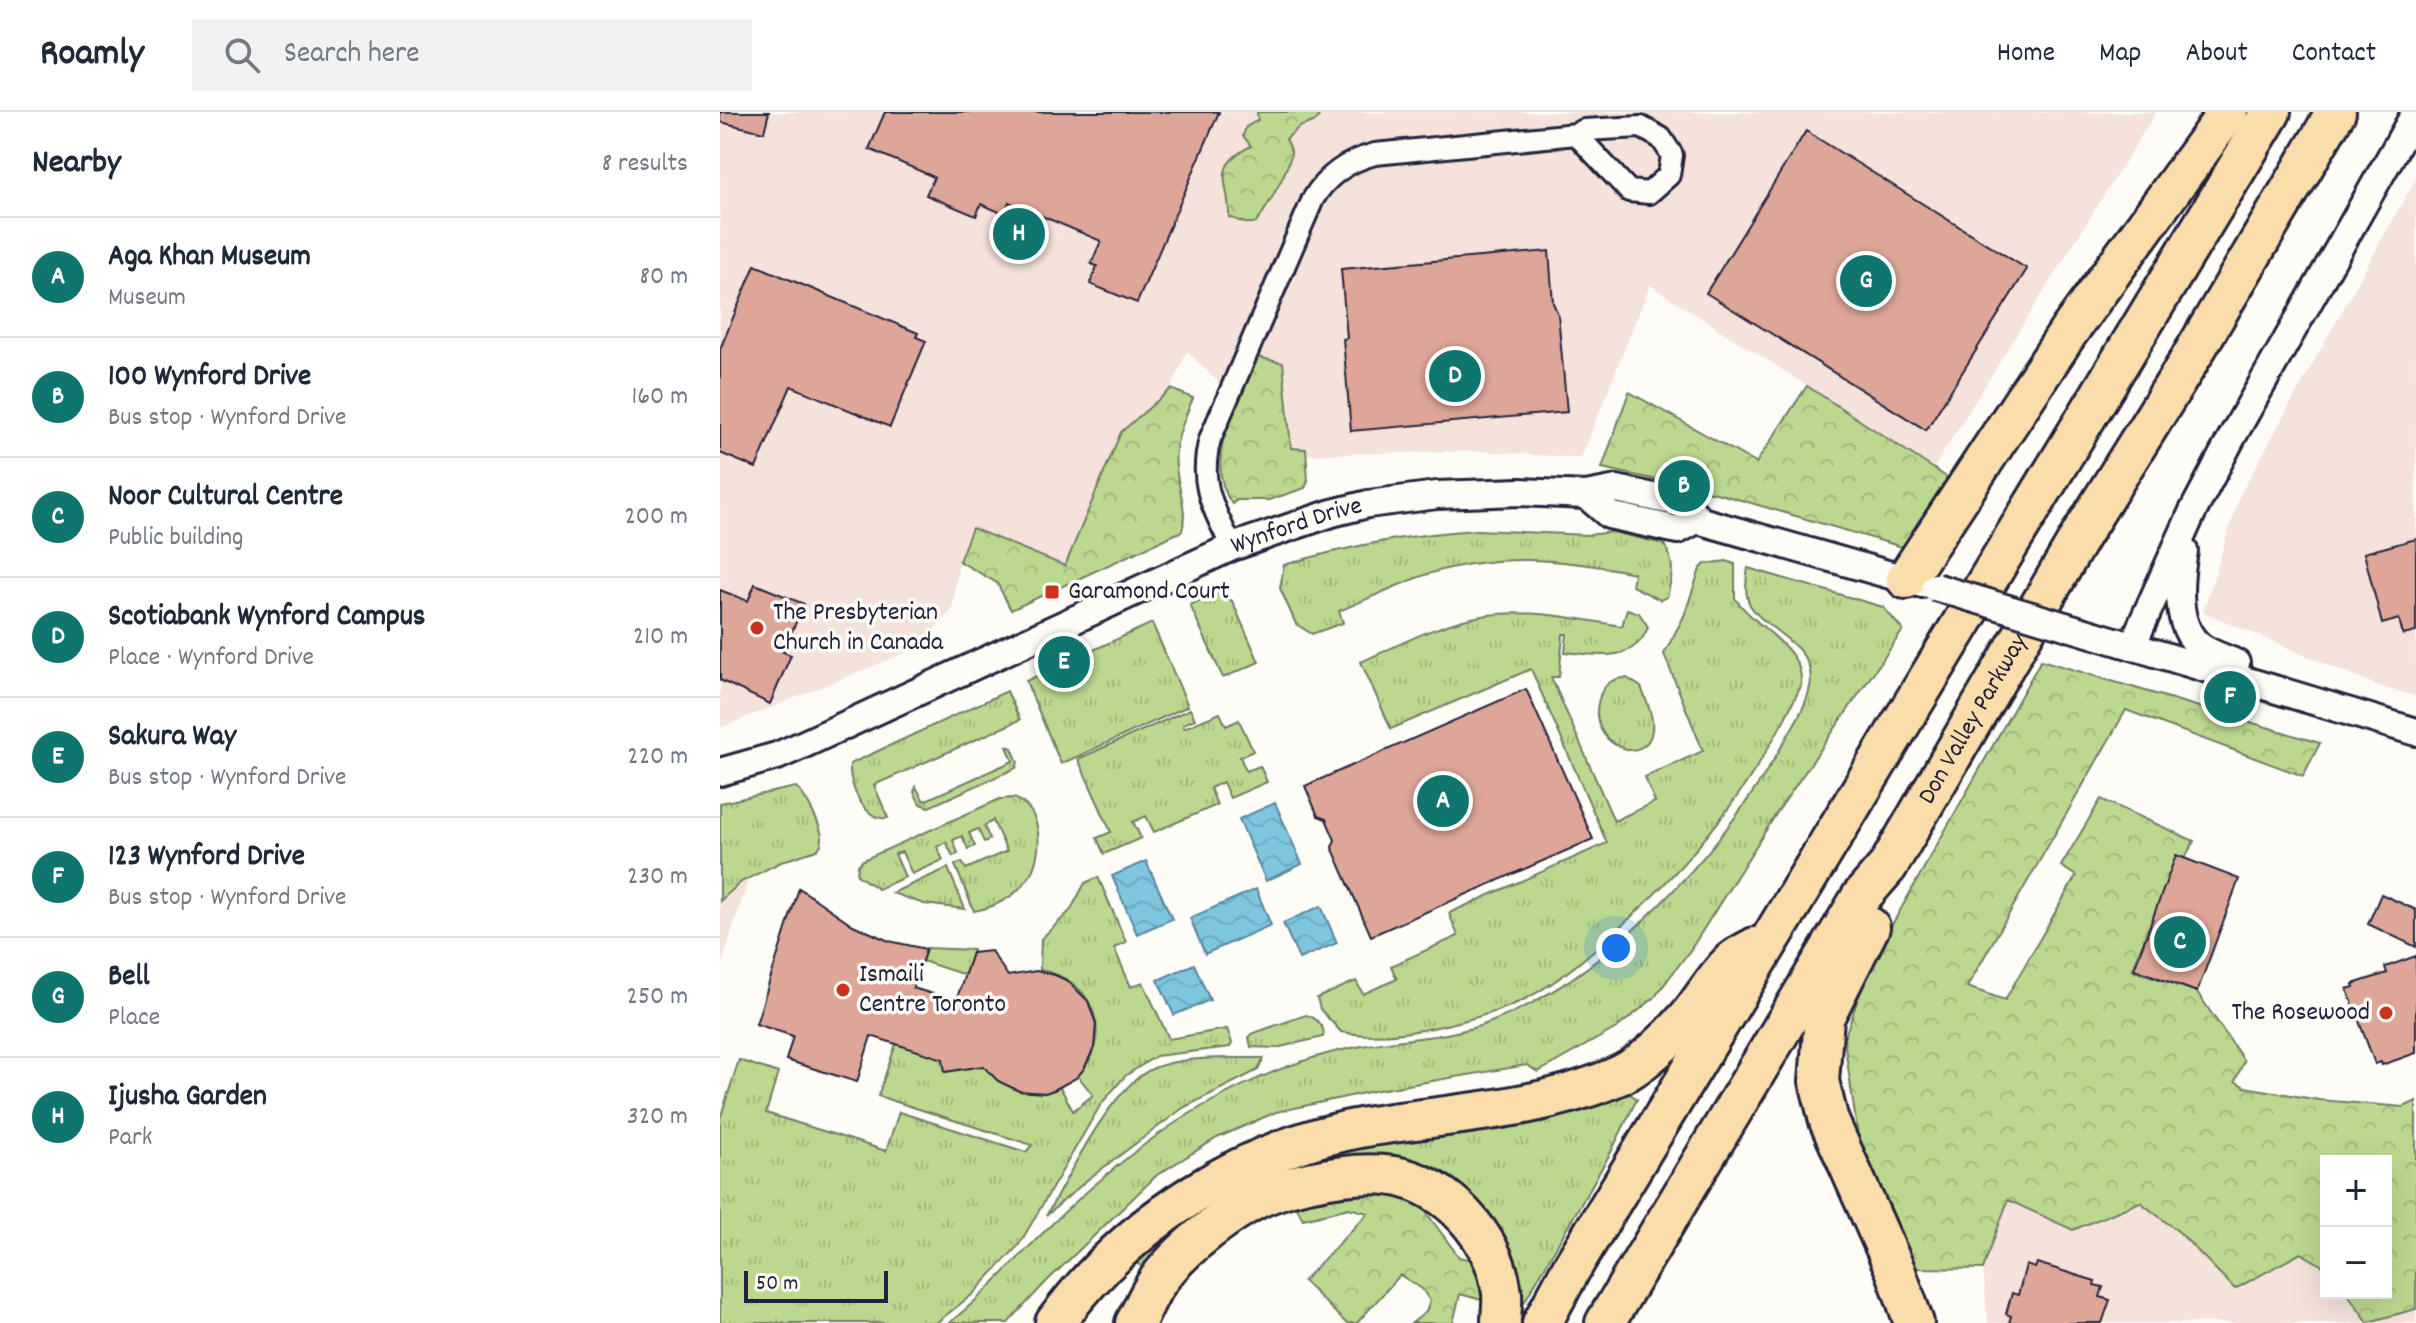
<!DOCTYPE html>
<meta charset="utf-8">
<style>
:root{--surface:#fff;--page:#f2f2f3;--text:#1f2937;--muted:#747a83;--line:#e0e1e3;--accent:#0f766e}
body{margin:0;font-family:Dekko,sans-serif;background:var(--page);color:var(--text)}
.controls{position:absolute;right:24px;bottom:24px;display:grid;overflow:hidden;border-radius:0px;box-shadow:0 8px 32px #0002}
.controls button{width:72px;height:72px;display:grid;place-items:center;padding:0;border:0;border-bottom:2px solid var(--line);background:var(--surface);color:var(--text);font:40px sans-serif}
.scale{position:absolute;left:24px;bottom:20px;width:144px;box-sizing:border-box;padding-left:8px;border:4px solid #22223b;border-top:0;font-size:22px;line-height:28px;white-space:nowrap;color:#22223b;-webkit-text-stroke:6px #fdfcf7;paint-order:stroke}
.you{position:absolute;left:896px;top:836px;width:28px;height:28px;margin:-20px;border:6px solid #fff;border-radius:50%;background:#1a73e8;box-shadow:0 0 0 12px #1a73e833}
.badge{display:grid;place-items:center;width:52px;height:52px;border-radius:50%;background:var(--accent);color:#fff;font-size:26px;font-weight:700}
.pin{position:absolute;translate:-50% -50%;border:4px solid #fff;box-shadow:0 2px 8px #0006}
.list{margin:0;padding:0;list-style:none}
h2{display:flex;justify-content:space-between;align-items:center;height:104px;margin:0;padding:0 32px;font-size:34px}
h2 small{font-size:26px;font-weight:400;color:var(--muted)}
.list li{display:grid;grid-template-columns:52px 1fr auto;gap:24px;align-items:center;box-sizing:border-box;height:120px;padding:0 32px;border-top:2px solid var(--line)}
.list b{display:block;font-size:30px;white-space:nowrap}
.list p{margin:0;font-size:26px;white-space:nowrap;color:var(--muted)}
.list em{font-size:26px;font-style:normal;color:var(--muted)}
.icon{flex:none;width:44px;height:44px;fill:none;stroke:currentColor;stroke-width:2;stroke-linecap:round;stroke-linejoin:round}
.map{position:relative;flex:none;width:1696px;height:1211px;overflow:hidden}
header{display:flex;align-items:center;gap:48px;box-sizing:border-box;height:112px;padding:0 40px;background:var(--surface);border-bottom:2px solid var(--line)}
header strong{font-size:38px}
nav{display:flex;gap:44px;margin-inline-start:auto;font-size:28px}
.search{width:560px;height:72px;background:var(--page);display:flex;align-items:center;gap:20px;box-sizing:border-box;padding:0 28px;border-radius:0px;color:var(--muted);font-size:30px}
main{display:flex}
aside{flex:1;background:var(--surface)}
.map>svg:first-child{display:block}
</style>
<header>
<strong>Roamly</strong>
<div class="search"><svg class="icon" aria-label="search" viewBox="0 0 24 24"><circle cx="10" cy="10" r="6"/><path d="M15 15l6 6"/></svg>Search here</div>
<nav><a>Home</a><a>Map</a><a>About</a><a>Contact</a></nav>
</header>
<main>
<aside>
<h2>Nearby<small>8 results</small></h2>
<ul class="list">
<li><span class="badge">A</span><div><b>Aga Khan Museum</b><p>Museum</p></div><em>80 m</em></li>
<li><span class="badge">B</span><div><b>100 Wynford Drive</b><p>Bus stop · Wynford Drive</p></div><em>160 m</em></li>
<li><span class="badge">C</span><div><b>Noor Cultural Centre</b><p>Public building</p></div><em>200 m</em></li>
<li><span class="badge">D</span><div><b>Scotiabank Wynford Campus</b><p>Place · Wynford Drive</p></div><em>210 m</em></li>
<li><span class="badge">E</span><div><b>Sakura Way</b><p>Bus stop · Wynford Drive</p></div><em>220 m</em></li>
<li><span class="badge">F</span><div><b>123 Wynford Drive</b><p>Bus stop · Wynford Drive</p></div><em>230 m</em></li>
<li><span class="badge">G</span><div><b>Bell</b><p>Place</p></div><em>250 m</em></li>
<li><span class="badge">H</span><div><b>Ijusha Garden</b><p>Park</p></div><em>320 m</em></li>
</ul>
</aside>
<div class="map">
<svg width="1696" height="1211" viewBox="0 0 1696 1211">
<defs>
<pattern id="grass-tufts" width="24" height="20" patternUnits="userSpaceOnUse" patternTransform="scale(2)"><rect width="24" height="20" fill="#bcd88f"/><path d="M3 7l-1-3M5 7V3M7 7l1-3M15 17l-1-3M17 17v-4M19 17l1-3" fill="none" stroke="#a1b97c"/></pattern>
<pattern id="forest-crowns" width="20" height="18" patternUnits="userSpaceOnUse" patternTransform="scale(2)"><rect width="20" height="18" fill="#bcd88f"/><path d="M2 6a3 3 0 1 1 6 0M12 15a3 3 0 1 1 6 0" fill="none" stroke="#a1b97c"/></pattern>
<pattern id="water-waves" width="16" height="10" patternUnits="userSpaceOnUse" patternTransform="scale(2)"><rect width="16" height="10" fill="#7dc6dd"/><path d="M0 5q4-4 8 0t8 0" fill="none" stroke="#6caabf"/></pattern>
</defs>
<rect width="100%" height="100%" fill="#fdfcf7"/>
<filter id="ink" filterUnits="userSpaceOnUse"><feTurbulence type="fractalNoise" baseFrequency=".0125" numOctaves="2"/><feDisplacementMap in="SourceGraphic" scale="16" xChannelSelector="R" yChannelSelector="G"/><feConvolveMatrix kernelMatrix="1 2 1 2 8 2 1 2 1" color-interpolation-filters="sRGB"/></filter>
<g filter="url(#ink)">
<g fill="#f4e2db">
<path d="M 0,0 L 1436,0 L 1214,355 L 930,173 L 861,346 L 760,339 L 571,343 L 467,239 L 451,277 L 401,320 L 345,454 L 239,449 L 232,498 L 195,537 L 0,616 Z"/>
<path d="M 1696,66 L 1696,584 L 1661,575 L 1483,500 L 1520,383 Z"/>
<path d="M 46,712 L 12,819 L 0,858 L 0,717 Z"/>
<path d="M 1288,1088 L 1353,1118 L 1420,1090 L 1459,1120 L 1581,1141 L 1606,1156 L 1606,1181 L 1627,1181 L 1648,1210 L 1696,1197 L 1696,1211 L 1268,1211 L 1263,1157 Z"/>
</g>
<g fill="url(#grass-tufts)" stroke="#6f7d65" stroke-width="2">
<path d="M 757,418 L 868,423 L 892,420 L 944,432 C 956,452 952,464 947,485 L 940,488 L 912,474 L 914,461 C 841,446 771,440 699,465 C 672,475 646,488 619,499 L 623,511 L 592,522 L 576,512 L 560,476 L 564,453 C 628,434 690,422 757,418 Z"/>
<path d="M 1006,449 L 1015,452 L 1015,486 C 1034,516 1085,534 1081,574 C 1035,672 976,746 896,819 C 869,843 841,868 809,885 C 781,900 748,908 717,915 C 686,922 653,926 621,920 L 600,897 L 597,886 L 636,869 L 643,882 L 677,867 L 671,854 L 738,824 L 729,801 L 887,731 L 811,557 L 671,617 L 641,550 C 681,532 723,509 768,503 C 813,497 858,507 902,514 L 907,497 L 919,501 L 928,515 C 915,552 875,543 845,540 L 847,522 L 843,522 L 839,565 L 831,565 L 894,709 L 935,690 L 925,665 L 983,639 L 944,542 L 964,504 L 980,457 L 985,452 Z"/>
<path d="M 1028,456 L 1163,495 L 1183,518 L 1058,699 L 971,837 L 934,886 L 898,915 L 818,960 L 807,953 L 658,978 L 556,1000 L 497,1026 L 437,1063 L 326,1170 L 288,1211 L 229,1211 C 261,1186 287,1157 316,1128 C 361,1082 426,1026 483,994 C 533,966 591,942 648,933 C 689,926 732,925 771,910 C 888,865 1002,739 1063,632 C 1073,614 1086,595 1090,575 C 1098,533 1047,521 1030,493 C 1024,482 1026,467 1028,456 Z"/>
<path d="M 498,480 L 512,489 L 539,550 L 503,566 L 470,493 Z"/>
<path d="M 432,511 L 468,594 L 341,652 L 306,569 Z"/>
<path d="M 907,566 L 921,575 C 926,588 934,604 932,618 C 927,657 865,633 879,587 C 883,572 892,566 907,566 Z"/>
<path d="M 287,579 L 300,608 L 154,673 L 168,706 C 144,709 128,673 130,652 Z"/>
<path d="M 470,597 L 475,607 L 463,612 L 464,616 L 500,601 L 506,614 L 519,608 L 533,639 L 520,645 L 526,659 L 540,654 L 547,670 L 510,686 L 503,670 L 490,676 L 497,693 L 434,720 L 426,704 L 413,710 L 421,726 L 384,742 L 377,726 L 391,720 L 358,647 Z"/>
<path d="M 287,634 L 292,636 L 298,650 L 296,656 L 209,695 L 200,692 L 194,680 L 196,675 L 204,689 L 293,649 Z"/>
<path d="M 76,675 C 85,682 101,714 102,725 C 102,732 101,733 97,738 L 63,749 L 21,770 L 0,789 L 0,691 Z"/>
<path d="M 294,686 C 324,696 324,745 307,768 C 294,785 276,795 254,799 L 235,753 L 242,750 L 246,757 L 287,739 L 273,709 L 264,714 L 270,727 L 264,730 L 258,717 L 249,721 L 255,734 L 248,737 L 242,724 L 233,728 L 238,741 L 233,744 L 226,730 L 217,735 L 223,748 L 192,762 L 182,740 L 175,742 L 185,765 L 158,777 L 137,763 L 138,753 L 143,748 L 280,687 Z"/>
<path d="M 228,756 L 245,797 L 204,792 L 172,781 Z"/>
<path d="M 378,765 L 406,830 L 394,836 L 411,875 L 423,870 L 449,927 L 507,917 L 512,931 L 510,935 L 436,944 L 405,964 L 381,992 L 299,1133 L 253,1182 L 216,1211 L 0,1211 L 0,1007 L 19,948 L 58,961 L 46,1001 L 166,1039 L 179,1000 L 306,1040 L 312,1033 L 158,984 L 176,932 L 263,954 L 278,969 L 299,979 L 325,981 L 340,975 L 353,999 L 373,983 L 358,964 C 395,923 374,867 320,858 L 320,855 L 321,827 L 350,799 L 365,771 Z"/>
<path d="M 207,836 L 253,838 L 245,863 L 202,849 Z"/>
<path d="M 586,903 C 596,905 606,915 603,925 L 556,936 L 531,935 L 529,925 L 531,922 Z"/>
<path d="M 544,946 L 538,958 L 463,996 L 367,1068 L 326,1104 C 349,1064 391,974 434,956 C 462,944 512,946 544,946 Z"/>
<path d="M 909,981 L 917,987 L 891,1040 L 795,1206 L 785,1143 L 639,1052 L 430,1162 L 417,1151 C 467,1095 545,1059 617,1039 C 628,1036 640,1031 652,1030 C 664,1028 677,1031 689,1029 C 762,1020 841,1012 909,981 Z"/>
</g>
<g fill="url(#forest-crowns)" stroke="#6f7d65" stroke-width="2">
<path d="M 537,0 L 601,0 L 596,9 L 579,15 L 566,27 C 567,28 571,38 571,39 C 572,53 545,99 536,111 L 525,111 L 509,105 C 510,70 489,56 531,34 L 523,24 L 526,15 L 538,8 Z"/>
<path d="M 537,245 L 563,251 L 571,336 L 586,337 L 588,369 L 585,376 L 549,388 L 517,388 L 512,392 C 481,348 519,287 537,245 Z"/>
<path d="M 1087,274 L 1231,368 L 1186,436 L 1000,382 L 882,356 L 909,280 L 1036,351 Z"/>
<path d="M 451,277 L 473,286 C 464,308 453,331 456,355 C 458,378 468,396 462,419 L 291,498 L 277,471 L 239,449 L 252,416 L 345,454 L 401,320 Z"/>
<path d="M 1321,548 L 1600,631 L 1583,664 L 1406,598 L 1247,875 L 1285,888 L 1356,764 L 1341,754 L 1381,687 L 1474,729 L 1434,803 L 1412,858 L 1477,880 L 1524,949 L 1515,969 L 1525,975 L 1599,988 L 1684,995 L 1696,989 L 1696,1197 L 1648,1210 L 1627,1181 L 1666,1181 L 1666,1049 L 1606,1049 L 1606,1156 L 1581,1141 L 1515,1177 L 1459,1120 L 1420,1090 L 1353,1118 L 1288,1088 L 1263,1157 L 1195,1156 L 1139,1032 L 1124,927 L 1150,852 Z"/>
<path d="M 639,1074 L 700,1092 L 739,1145 L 754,1148 L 762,1188 L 740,1182 L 733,1211 L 692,1211 L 706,1200 L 710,1189 L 702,1177 L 680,1163 L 637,1211 L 626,1211 L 583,1169 L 648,1101 L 629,1096 L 583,1107 L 576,1094 Z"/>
</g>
<g fill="url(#water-waves)" stroke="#59849c" stroke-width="2">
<path d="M 555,691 L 582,752 L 546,769 L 519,707 Z"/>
<path d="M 426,749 L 452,807 L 417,822 L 392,764 Z"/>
<path d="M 536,777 L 551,813 L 485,842 L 470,806 Z"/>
<path d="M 601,794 L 617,831 L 579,847 L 563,811 Z"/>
<path d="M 474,852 L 490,888 L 454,903 L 438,868 Z"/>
</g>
<g fill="#dea699" stroke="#22223b" stroke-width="2">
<path d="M 0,0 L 49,0 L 44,20 L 0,10 Z"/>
<path d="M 165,0 L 499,0 L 417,191 L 370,172 L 377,154 L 371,152 L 381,129 L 289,90 L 284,102 L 261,92 L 256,104 L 206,83 L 214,65 L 149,37 Z"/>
<path d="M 1086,19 L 1307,157 L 1206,318 L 986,181 Z"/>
<path d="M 829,139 L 833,191 L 838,202 L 847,300 L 631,319 L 623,227 L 627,226 L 621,157 Z"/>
<path d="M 35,153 L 198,221 L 196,225 L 206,229 L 170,315 L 71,274 L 36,356 L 0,341 L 0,237 Z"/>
<path d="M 1696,427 L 1696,520 L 1683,523 L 1679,507 L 1662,512 L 1644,441 Z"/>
<path d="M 35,472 L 84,492 L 63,540 L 71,543 L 50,592 L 0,568 L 0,478 L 28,489 Z"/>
<path d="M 806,577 L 873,727 L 651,824 L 612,735 L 615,728 L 606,707 L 598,704 L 585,674 Z"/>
<path d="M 1456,743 L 1519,767 L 1477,880 L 1414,857 Z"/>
<path d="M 79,776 L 133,813 L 169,829 L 206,837 L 193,876 L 236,889 L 252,841 L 271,839 L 288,864 L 316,859 L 335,863 L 348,869 L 368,889 L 376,912 L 374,936 L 364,957 L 356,966 L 334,978 L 325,981 L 299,979 L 278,969 L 263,954 L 225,960 L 223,947 L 151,924 L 137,970 L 66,948 L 73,924 L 36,912 Z"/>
<path d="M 1661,782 L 1696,798 L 1696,835 L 1648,812 Z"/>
<path d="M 1696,844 L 1696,941 L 1662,953 L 1661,950 L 1655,952 L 1627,877 L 1634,875 L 1633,872 L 1667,861 L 1665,855 Z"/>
<path d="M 1317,1151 L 1375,1169 L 1374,1173 L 1383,1175 L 1380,1185 L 1390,1188 L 1382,1211 L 1289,1211 L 1291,1204 L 1286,1202 L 1292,1181 L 1298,1183 L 1306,1153 L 1315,1156 Z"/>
</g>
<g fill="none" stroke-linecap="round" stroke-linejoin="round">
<g stroke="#22223b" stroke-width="26">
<path id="minor" d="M 512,435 C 493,395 478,372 490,327 L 593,87 C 607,63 628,49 655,42 L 856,22 L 909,79 L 929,81 L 949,63 L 952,43 L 941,26 L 921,15 L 864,18 L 856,22"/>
</g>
<g stroke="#22223b" stroke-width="32">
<g id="tertiary">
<path d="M 866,383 L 889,403 L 958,418 L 978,407"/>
<path d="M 1464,439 C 1459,468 1454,515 1481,535 C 1491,542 1505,546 1516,551"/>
<path d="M 1402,531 L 1696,620"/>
<path d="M 1412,534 L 1472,401 L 1512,325 L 1696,0"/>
<path id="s1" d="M 0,660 L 57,644 L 80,634 L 512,435 L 612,401 L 648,392 L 717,383 L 800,380 L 866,383 L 897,377 L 965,392 L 981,409 L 1202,472"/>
</g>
</g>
<g stroke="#22223b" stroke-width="44">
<g id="motorway">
<path d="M 1186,467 L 1349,219 L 1508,0"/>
<path d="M 1150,815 L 1104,906 L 1099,969 L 1109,1009 L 1176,1160 L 1194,1211"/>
<path d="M 335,1211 C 409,1109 526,1034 651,1014 C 735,1001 822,998 900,963 C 922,953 953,923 969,904 C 983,887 994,867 1010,851 C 1016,844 1027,840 1035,835"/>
<path d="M 415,1211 C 422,1199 427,1185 435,1173 C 456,1140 516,1093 553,1080 C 590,1067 652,1055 690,1068 C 737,1084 776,1131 782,1181 C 783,1190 781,1201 781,1211"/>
<path d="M 822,1211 L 851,1157 L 1551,0"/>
<path id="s2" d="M 885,1211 L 1141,785 L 1168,754 L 1362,421 L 1466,254 L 1616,0"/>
</g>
</g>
<use href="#minor" stroke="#fdfcf7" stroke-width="20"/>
<use href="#tertiary" stroke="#fdfcf7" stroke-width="26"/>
<use href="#motorway" stroke="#fbddab" stroke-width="38"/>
<g stroke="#22223b" stroke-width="32" stroke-linecap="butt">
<path id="tertiary-bridge" d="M 1215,475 L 1402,531"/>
</g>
<use href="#tertiary-bridge" stroke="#fdfcf7" stroke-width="26"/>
</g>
</g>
<g fill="#c8321e" stroke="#fdfcf7" stroke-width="3">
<rect x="324" y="472" width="16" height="16" rx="4"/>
<circle cx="37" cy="516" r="8"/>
<circle cx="123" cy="878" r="8"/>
<circle cx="1666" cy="901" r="8"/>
</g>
<g text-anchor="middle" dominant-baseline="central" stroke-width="7" stroke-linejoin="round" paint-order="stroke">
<g font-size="26" fill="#22223b" stroke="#fdfcf7">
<text stroke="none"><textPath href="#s1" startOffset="628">Wynford Drive</textPath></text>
<text stroke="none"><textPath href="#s2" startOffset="708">Don Valley Parkway</textPath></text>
</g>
<g font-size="26" fill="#22223b" stroke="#fdfcf7" text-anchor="start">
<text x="348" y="480">Garamond Court</text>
<text x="53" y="501">The Presbyterian<tspan x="53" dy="30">Church in Canada</tspan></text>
<text x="139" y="863">Ismaili<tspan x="139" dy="30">Centre Toronto</tspan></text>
<text x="1650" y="901" text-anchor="end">The Rosewood</text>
</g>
</g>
</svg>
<div class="controls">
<button>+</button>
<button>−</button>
</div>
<div class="scale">50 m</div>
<div class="you"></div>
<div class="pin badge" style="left:723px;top:689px">A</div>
<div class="pin badge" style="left:964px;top:374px">B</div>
<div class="pin badge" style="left:1460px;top:830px">C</div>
<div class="pin badge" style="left:735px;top:264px">D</div>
<div class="pin badge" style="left:344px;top:550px">E</div>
<div class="pin badge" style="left:1510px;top:585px">F</div>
<div class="pin badge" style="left:1146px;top:169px">G</div>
<div class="pin badge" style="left:299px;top:122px">H</div>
</div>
</main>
